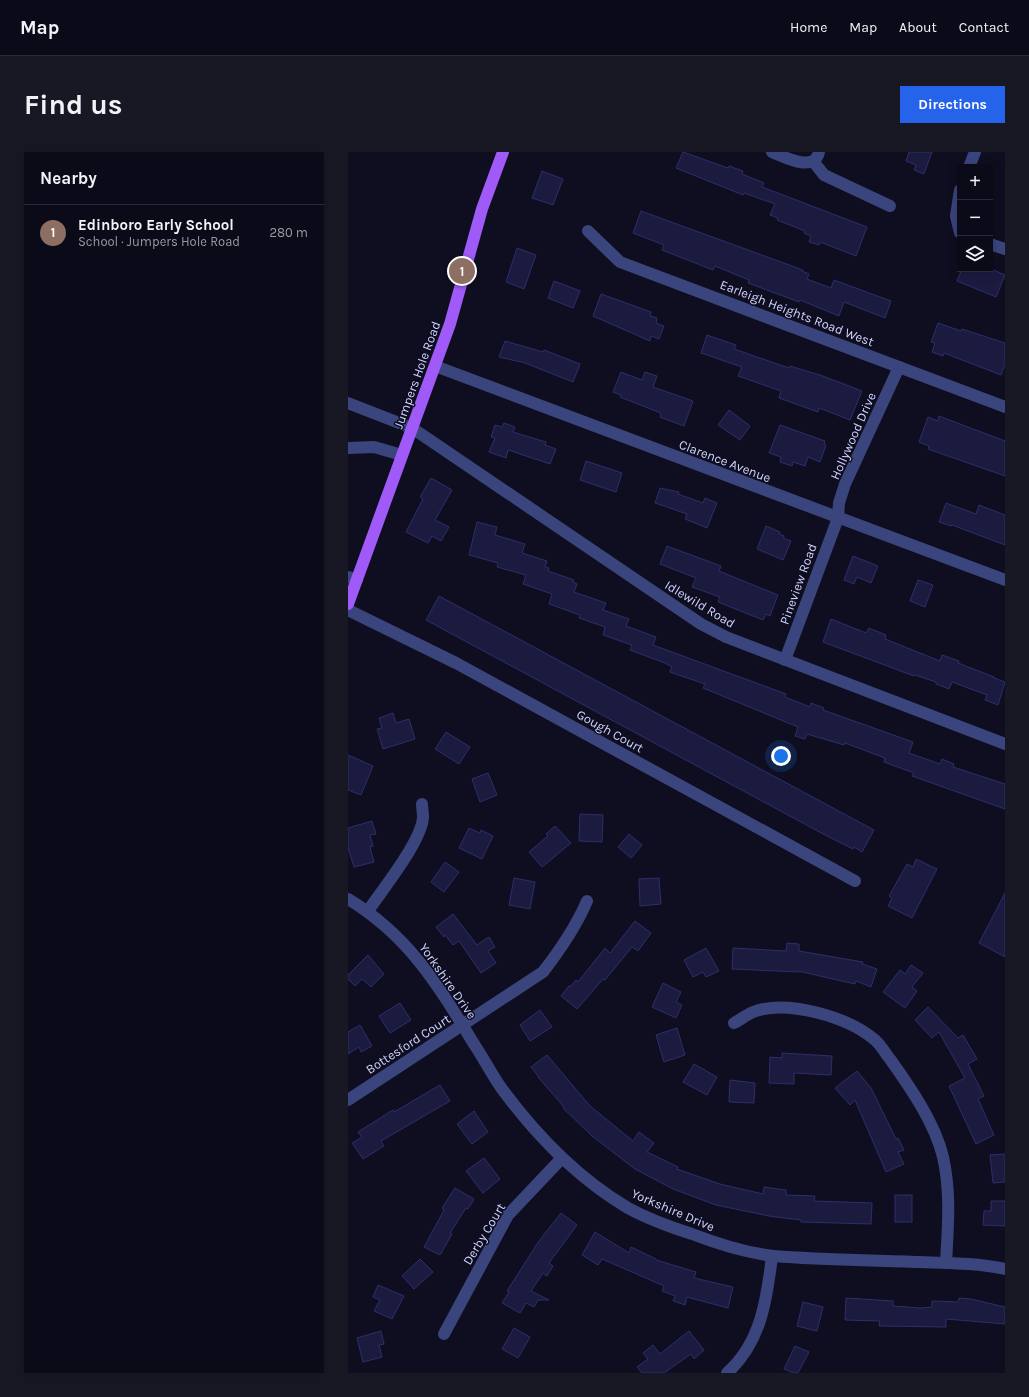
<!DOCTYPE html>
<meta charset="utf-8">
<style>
:root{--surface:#0a0a18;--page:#181825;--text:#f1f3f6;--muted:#999aa2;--line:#2a2b37;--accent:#2563eb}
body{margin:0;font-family:Karla,sans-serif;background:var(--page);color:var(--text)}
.controls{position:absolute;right:12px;top:12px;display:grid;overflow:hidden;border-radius:0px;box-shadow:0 2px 10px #0003}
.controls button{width:36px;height:36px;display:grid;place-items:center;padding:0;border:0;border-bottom:1px solid var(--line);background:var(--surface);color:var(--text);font:20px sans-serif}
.you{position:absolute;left:433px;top:604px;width:14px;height:14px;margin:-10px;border:3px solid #fff;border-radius:50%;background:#1a73e8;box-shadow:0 0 0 6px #1a73e833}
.badge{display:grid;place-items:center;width:26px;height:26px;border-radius:50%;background:var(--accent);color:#fff;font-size:13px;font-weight:700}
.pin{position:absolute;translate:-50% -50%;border:2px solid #fff;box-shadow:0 1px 4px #0006}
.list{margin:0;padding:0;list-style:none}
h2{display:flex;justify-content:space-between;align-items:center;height:52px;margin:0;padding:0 16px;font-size:17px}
h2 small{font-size:13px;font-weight:400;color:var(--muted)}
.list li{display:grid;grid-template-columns:26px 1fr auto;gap:12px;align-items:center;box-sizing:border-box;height:56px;padding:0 16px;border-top:1px solid var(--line)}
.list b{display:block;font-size:15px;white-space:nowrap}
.list p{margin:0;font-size:13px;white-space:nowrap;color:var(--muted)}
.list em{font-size:13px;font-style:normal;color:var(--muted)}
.icon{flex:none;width:22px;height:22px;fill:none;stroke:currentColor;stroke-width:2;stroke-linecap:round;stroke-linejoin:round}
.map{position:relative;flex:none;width:657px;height:1221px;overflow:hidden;border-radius:0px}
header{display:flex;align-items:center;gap:24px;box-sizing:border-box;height:56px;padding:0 20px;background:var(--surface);border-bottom:1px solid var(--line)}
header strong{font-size:19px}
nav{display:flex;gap:22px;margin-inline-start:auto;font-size:14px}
.intro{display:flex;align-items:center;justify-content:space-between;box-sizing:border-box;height:96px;padding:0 24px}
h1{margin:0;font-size:28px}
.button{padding:10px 18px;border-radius:0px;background:var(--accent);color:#fff;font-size:14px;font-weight:700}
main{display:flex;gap:24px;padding:0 24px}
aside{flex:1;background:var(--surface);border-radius:0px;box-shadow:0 2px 10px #0003}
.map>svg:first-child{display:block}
</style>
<header>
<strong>Map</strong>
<nav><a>Home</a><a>Map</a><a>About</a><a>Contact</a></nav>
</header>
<div class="intro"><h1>Find us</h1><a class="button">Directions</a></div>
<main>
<aside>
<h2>Nearby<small></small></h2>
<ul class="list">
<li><span class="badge" style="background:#8d6e63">1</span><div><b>Edinboro Early School</b><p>School · Jumpers Hole Road</p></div><em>280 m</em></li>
</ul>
</aside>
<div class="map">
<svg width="657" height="1221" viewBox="0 0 657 1221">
<rect width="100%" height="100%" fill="#0e0e20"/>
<g fill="#1b1b40" stroke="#2e2e6b">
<path d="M 335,0 L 380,16 L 381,14 L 395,19 L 394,22 L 416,31 L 414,35 L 519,75 L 508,104 L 472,90 L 471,93 L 461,90 L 463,84 L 456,81 L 457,79 L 429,68 L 430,66 L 422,63 L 427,52 L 396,41 L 395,43 L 328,16 Z"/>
<path d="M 561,0 L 584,0 L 576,22 L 566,18 L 568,13 L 558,9 Z"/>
<path d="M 194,19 L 215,27 L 205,53 L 184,46 Z"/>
<path d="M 293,59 L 455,118 L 454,119 L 461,122 L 459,127 L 483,136 L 486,128 L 543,149 L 537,166 L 496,150 L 491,164 L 452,148 L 451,150 L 400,131 L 401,128 L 367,114 L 365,118 L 314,98 L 316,93 L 285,81 Z"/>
<path d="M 169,96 L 188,103 L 176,137 L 158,130 Z"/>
<path d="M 614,117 L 643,117 L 657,123 L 648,145 L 609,129 Z"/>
<path d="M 206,129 L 232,139 L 225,156 L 200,146 Z"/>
<path d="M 253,142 L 303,160 L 302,164 L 309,166 L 308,171 L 316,174 L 311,187 L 303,184 L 302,189 L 245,164 Z"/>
<path d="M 590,171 L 613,179 L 614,177 L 657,191 L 657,212 L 653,223 L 596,201 L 595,204 L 584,200 L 587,191 L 583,190 Z"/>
<path d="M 359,183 L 388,193 L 386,197 L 441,216 L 442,214 L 472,223 L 514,239 L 502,268 L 471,256 L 470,260 L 431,246 L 433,239 L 390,224 L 394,215 L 353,201 Z"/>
<path d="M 157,189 L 195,200 L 196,198 L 232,212 L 225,230 L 177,211 L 151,205 Z"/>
<path d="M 273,220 L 294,228 L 297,220 L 309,224 L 305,235 L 345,249 L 336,274 L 312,265 L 313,261 L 272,245 L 273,243 L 265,240 Z"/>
<path d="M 381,258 L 402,274 L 392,288 L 370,273 Z"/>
<path d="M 591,264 L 657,289 L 657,324 L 580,297 L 581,294 L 571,290 L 580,265 L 590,269 Z"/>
<path d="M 156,271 L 167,275 L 165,280 L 198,290 L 197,293 L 208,297 L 202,312 L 160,298 L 158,306 L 141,300 L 147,286 L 143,285 L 147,273 L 154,275 Z"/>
<path d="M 432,273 L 477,289 L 476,292 L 478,293 L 472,310 L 460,305 L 457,314 L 445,310 L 444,314 L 432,310 L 433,305 L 421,301 Z"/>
<path d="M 238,309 L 274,321 L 268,340 L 232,328 Z"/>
<path d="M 83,326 L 104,338 L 87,368 L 101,375 L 93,389 L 84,384 L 80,391 L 58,380 L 75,347 L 72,345 Z"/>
<path d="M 312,336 L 331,340 L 330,342 L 355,351 L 357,346 L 369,351 L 359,376 L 337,367 L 339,362 L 307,351 Z"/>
<path d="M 598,351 L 628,362 L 631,353 L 657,363 L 657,393 L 604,373 L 603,374 L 591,370 Z"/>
<path d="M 129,370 L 149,375 L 147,383 L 177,392 L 174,401 L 199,409 L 197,415 L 201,416 L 200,419 L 226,428 L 225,430 L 229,432 L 226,440 L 258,451 L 255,458 L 281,467 L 278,474 L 308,485 L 305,493 L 438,542 L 437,545 L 462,555 L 463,551 L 476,556 L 475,558 L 565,590 L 561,601 L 592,612 L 594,607 L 606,612 L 605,615 L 657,632 L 657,657 L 564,624 L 566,621 L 536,610 L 537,606 L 497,591 L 496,593 L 459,582 L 457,587 L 447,584 L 450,575 L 355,536 L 357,532 L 322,520 L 324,515 L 317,511 L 282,498 L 284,493 L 255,483 L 257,475 L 231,466 L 232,463 L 201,452 L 204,442 L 175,432 L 178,423 L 149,415 L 150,411 L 121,403 Z"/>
<path d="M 418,374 L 432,380 L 431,382 L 436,384 L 435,386 L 443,389 L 435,408 L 409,397 Z"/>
<path d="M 319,394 L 373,414 L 371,419 L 430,443 L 422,464 L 418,462 L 415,468 L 370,450 L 372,445 L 344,435 L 348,426 L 312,412 Z"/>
<path d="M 505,404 L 530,414 L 523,431 L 509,425 L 506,432 L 496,428 Z"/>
<path d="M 570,428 L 585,433 L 577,455 L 562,449 Z"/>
<path d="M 91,444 L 526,678 L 514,700 L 506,695 L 505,697 L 477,683 L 78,468 Z"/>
<path d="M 483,467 L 518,481 L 521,476 L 538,483 L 537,487 L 592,509 L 594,503 L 611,509 L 610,511 L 646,525 L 646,526 L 657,530 L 650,553 L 637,548 L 639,543 L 604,530 L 601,537 L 588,532 L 588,530 L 567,523 L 566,524 L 475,490 Z"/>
<path d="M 45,561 L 48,571 L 61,567 L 67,587 L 35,597 L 29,577 L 34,576 L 31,566 Z"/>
<path d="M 98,580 L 122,595 L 111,612 L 87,597 Z"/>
<path d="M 0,603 L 25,614 L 13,643 L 0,638 Z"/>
<path d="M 140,621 L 149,643 L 132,650 L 124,627 Z"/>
<path d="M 232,662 L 255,663 L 254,690 L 231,689 Z"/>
<path d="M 24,669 L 28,682 L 22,683 L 25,694 L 22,695 L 26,710 L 6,715 L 0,696 L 0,676 Z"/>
<path d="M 207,674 L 223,691 L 194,715 L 181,700 L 200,684 L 198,682 Z"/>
<path d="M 121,676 L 132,681 L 133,678 L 145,684 L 134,707 L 111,696 Z"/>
<path d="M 281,682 L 294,693 L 283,706 L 270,695 Z"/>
<path d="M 568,707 L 589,717 L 564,766 L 540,754 L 544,746 L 541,744 L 559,712 L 565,715 Z"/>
<path d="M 97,710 L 111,720 L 96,740 L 83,730 Z"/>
<path d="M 166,726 L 187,730 L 182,757 L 161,753 Z"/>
<path d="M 311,726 L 313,752 L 292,754 L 291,727 Z"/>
<path d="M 657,741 L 657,805 L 631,791 Z"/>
<path d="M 105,762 L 129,793 L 141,785 L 147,795 L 140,799 L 148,811 L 133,821 L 111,789 L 105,793 L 97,783 L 96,785 L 88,775 Z"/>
<path d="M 287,769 L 303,781 L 290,799 L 284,795 L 257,828 L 255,827 L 229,857 L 213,844 L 221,834 L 222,835 L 228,828 L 230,830 L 257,796 L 262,801 Z"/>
<path d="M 439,791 L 451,792 L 451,799 L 515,810 L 514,812 L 529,817 L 523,835 L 508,829 L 507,832 L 450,819 L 450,820 L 384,817 L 385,796 L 438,799 Z"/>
<path d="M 358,796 L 371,819 L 358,825 L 355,820 L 345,825 L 336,808 Z"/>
<path d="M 20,803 L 36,822 L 23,835 L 14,827 L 7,834 L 0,827 L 0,823 Z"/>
<path d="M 563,813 L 575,821 L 564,835 L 569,839 L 557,856 L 535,840 L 552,818 L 557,822 Z"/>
<path d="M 315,831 L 333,840 L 328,850 L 334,853 L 328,866 L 304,855 Z"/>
<path d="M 52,851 L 63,868 L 42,881 L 31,864 Z"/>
<path d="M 580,855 L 610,886 L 615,883 L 629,907 L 620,912 L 636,944 L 630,947 L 646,983 L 628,992 L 601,934 L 617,926 L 591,880 L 584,886 L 567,868 Z"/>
<path d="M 192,858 L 204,875 L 182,889 L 172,873 Z"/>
<path d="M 12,873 L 24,894 L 13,900 L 11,895 L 0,902 L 0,880 Z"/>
<path d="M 329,876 L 337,903 L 316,910 L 308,883 Z"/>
<path d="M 434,901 L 484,904 L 483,923 L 446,921 L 446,932 L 421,931 L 422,905 L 434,906 Z"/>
<path d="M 199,903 L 242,954 L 285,989 L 291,980 L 306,991 L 299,1000 L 330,1015 L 329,1017 L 372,1032 L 415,1042 L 416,1035 L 438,1038 L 438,1043 L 467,1044 L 466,1049 L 524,1051 L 523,1072 L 453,1070 L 453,1068 L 421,1064 L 368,1053 L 325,1037 L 287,1017 L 244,984 L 215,956 L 216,955 L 190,925 L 191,925 L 183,915 Z"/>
<path d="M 346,912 L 369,925 L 359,943 L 335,930 Z"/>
<path d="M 509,919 L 523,936 L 548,987 L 550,986 L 556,998 L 550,1000 L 556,1012 L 538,1020 L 507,948 L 502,953 L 487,936 Z"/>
<path d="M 382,928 L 407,931 L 406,951 L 381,950 Z"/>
<path d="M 92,933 L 102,949 L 33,989 L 36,994 L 15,1007 L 4,991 L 14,985 L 10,980 L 45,958 L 46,960 Z"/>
<path d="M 126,959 L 140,980 L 124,992 L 109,972 Z"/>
<path d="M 657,1002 L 657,1030 L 645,1031 L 642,1003 Z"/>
<path d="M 136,1006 L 152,1027 L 135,1041 L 118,1019 Z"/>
<path d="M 107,1036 L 126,1047 L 120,1057 L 118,1056 L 102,1081 L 104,1082 L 92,1103 L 76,1095 L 96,1058 L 94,1056 Z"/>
<rect x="547" y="1043" width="17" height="27"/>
<path d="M 643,1049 L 657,1049 L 657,1074 L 635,1073 L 636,1059 L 643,1059 Z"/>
<path d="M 213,1061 L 229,1073 L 201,1111 L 205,1114 L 199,1124 L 195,1121 L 183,1139 L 201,1148 L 190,1148 L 186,1155 L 178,1151 L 172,1161 L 154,1151 L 161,1140 L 159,1139 L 191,1089 Z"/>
<path d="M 247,1080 L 281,1101 L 283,1095 L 308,1107 L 308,1108 L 348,1120 L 346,1126 L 385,1135 L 380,1156 L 339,1145 L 337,1153 L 325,1149 L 327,1144 L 314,1139 L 316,1134 L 254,1107 L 250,1113 L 234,1103 Z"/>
<path d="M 72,1107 L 85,1120 L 66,1137 L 54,1124 Z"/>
<path d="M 30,1133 L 56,1144 L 44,1167 L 26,1159 L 32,1148 L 25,1145 Z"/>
<path d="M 498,1146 L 545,1149 L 545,1154 L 572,1156 L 584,1155 L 584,1149 L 610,1150 L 611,1146 L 623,1147 L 657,1155 L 657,1172 L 598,1167 L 598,1175 L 531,1174 L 532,1169 L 497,1168 Z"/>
<path d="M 455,1150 L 475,1155 L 469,1179 L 449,1174 Z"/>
<path d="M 166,1176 L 182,1185 L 170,1206 L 154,1197 Z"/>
<path d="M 33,1179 L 36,1192 L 31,1193 L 34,1205 L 15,1210 L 9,1186 Z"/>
<path d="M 341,1179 L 356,1198 L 346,1207 L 343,1202 L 316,1221 L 294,1221 L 289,1215 L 300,1207 L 295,1201 L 305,1193 L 312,1202 Z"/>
<path d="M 447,1194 L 461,1200 L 450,1221 L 445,1221 L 436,1217 Z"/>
</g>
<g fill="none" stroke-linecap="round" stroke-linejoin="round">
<g stroke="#3b457d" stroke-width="12">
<path d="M 424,0 C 436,5 467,21 471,0"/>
<path d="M 465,9 L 476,23 L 542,54"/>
<path d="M 621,15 L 627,0"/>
<path d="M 612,38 L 608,64 L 612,81"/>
<path d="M 240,79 L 272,110 L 657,255"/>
<path d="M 642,92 L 657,97"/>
<path d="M 87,214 L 657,428"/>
<path d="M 0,251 L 64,276 L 353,472 L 378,485 L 657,592"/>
<path d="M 0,296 L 26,295 L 54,303"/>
<path d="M 0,425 L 9,428"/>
<path d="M 0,458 L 108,511 L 507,729"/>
<path d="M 437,508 L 490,366 L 491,351 L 497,332 L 551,215"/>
<path d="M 0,747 C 61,784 90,833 126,892 C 136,907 144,923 154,937 C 188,983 231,1027 280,1056 C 300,1067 322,1075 344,1082 C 370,1092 399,1101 426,1104 C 475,1108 524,1108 572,1110 C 601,1111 629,1111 657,1117"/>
<path d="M 20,759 C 34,738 74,689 75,665 C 75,661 74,656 74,652"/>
<path d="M 386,871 C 392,868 398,863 405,860 C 439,847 500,865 527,888 C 533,893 537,901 542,907 C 562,935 587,971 595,1005 C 603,1040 600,1075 598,1111"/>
<path d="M 0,948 L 195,820 C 212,798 228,775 239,749"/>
<path d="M 96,1182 L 160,1063 L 214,1006"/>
<path d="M 379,1221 C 413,1191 419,1147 424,1104"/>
</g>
<path stroke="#a05af8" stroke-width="12" d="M 0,452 L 102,172 L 134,57 L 155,0"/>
</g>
<g text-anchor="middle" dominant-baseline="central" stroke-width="3" stroke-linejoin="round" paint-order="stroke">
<g font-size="13" fill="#cfd2fd" stroke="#0e0e20">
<text transform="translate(449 161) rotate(21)">Earleigh Heights Road West</text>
<text transform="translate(69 223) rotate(-70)">Jumpers Hole Road</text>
<text transform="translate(505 284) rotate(-66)">Hollywood Drive</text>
<text transform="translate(377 309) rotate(21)">Clarence Avenue</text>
<text transform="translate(450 432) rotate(-70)">Pineview Road</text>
<text transform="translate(352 452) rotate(31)">Idlewild Road</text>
<text transform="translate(262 579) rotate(29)">Gough Court</text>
<text transform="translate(100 829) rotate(55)">Yorkshire Drive</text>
<text transform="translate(60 892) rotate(-33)">Bottesford Court</text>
<text transform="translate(325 1058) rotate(23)">Yorkshire Drive</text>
<text transform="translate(136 1082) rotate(-59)">Derby Court</text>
</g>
</g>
</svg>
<div class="controls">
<button>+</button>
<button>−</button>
<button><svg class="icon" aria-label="layers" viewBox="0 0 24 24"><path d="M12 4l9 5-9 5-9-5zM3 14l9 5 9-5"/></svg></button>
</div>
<div class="you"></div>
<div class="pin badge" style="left:114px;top:119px;background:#8d6e63">1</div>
</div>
</main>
